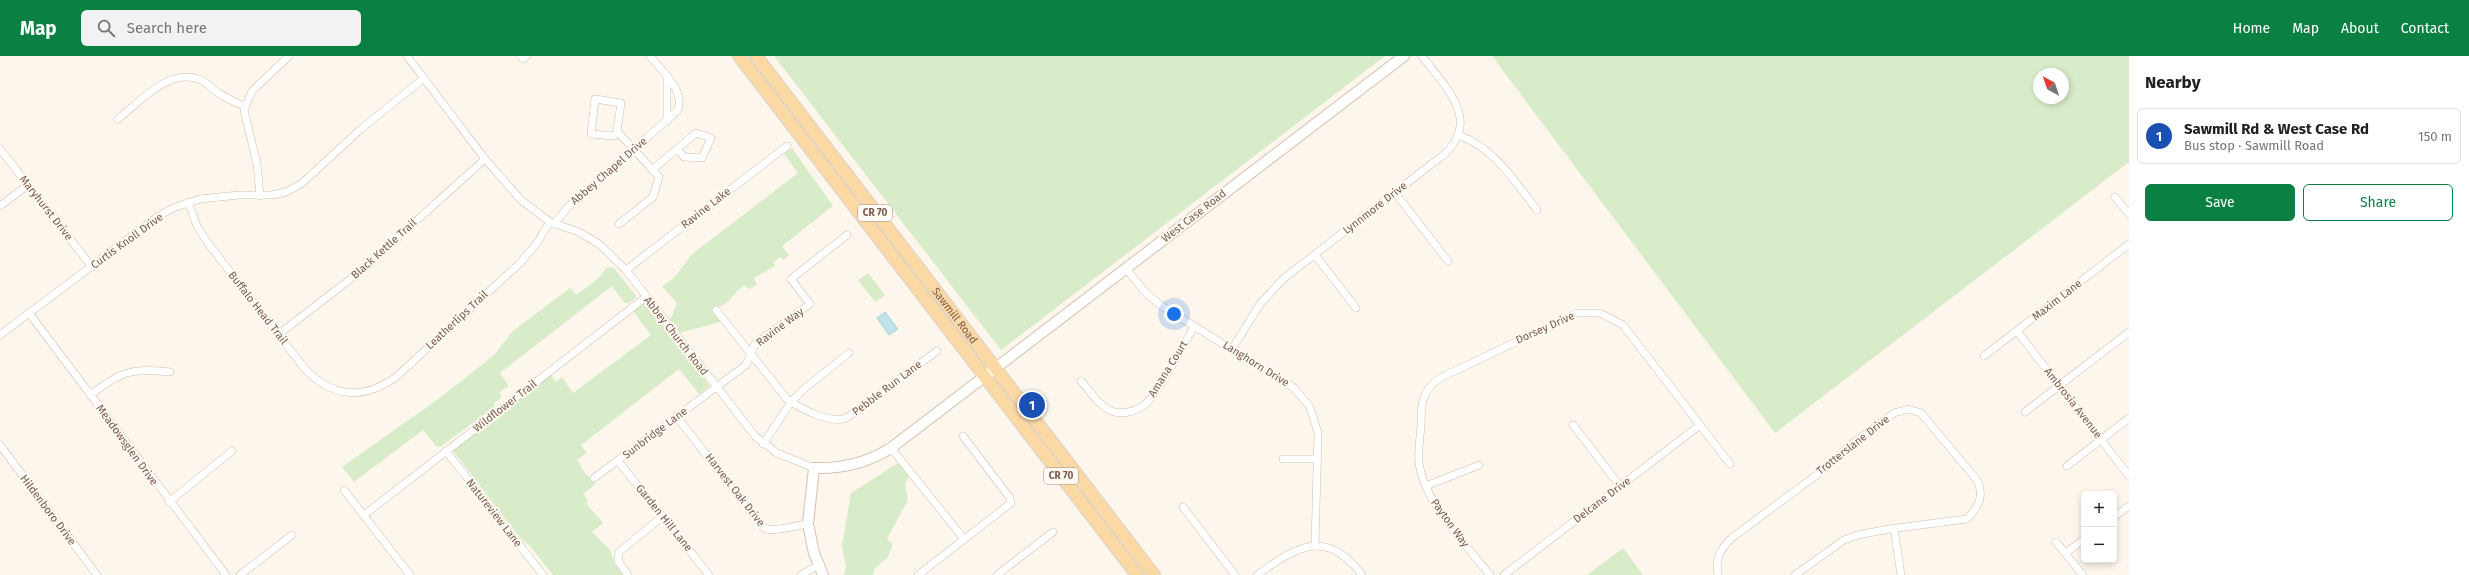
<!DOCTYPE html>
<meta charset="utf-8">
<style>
:root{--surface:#fff;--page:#f2f2f2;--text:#202124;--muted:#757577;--line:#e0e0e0;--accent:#0b8043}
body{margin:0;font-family:"Fira Sans",sans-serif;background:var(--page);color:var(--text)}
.controls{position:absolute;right:12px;bottom:12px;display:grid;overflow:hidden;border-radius:6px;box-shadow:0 2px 6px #0003}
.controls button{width:36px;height:36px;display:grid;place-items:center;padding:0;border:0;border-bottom:1px solid var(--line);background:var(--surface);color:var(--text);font:20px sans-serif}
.compass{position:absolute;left:2033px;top:12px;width:36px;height:36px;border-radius:50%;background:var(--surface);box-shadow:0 2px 6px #0003;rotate:320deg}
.you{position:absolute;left:1174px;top:258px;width:14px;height:14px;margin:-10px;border:3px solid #fff;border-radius:50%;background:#1a73e8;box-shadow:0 0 0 6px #1a73e833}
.badge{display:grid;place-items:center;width:26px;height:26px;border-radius:50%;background:var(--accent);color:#fff;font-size:13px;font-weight:700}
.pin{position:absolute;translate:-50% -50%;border:2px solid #fff;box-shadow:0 1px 4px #0006}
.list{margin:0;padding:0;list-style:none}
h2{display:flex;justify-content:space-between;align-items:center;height:52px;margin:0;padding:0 16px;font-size:17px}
h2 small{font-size:13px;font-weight:400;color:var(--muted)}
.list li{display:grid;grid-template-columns:26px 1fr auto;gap:12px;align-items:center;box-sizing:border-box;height:56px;margin:0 8px 8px;padding:0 8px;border:1px solid var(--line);border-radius:6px}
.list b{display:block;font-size:15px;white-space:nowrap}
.list p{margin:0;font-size:13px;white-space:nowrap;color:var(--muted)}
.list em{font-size:13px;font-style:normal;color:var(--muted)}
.actions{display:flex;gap:8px;padding:12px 16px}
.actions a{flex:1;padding:9px 0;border:1px solid var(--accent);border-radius:6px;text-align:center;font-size:14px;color:var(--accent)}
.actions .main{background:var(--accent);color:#fff}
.icon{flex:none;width:22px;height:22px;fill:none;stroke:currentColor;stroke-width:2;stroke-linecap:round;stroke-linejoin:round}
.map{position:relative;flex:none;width:2129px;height:519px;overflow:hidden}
header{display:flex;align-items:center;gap:24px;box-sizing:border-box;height:56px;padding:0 20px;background:var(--accent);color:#fff}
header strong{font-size:19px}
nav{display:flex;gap:22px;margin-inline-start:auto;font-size:14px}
.search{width:280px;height:36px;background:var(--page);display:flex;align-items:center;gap:10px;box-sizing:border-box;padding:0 14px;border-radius:6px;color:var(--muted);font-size:15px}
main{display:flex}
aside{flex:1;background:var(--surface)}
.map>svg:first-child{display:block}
</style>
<header>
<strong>Map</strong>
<div class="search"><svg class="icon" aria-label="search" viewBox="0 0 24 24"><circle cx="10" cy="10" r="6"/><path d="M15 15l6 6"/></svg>Search here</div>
<nav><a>Home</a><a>Map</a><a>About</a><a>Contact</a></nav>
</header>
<main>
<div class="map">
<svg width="2129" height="519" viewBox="0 0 2129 519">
<rect width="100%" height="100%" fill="#fdf6ec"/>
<g fill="#d8ecc9" fill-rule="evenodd">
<path d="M 774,0 L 1385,0 L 1001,294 Z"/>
<path d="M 1492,0 L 2129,0 L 2129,106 L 1775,377 ZM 2039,18 L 2063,18 L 2063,42 L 2039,42 Z"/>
<path d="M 792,92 L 833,150 L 782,190 L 789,199 L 783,204 L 780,201 L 774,206 L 775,210 L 754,222 L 757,229 L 749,233 L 744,229 C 733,238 728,249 714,254 L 720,266 L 679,277 L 669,267 L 677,247 L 662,230 L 674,222 L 692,198 L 798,117 L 784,98 Z"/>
<path d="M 613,211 L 637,241 L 629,247 L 625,247 L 612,230 L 500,317 L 509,330 L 500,336 L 501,342 L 494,347 L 495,351 L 440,391 L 436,390 L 423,374 L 354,426 L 342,411 L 441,341 L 494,299 L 513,275 L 570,232 L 576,239 L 600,221 L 606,212 Z"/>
<path d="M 868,217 L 885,239 L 875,246 L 858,224 Z"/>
<path d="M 645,246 L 710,330 L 699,338 L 679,313 L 581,389 L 587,397 L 577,404 L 585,417 L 596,428 L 583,438 L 588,444 L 586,447 L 603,467 L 592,476 L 610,494 L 615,508 L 623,519 L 553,519 L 529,489 L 522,484 L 453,395 L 551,319 L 556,326 L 562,321 L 573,337 L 651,279 L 633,255 Z"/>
<path d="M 898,407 L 909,420 L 905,428 L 908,444 L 887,483 L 893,488 L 888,501 L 875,512 L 873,519 L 844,519 L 846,511 L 842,490 L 851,437 Z"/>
<path d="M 1623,492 L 1643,519 L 1587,519 Z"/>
</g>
<path fill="#bfe3e8" stroke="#a5d3da" d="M 885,256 L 898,273 L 889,279 L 877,262 Z"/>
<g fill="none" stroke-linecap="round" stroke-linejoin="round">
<g stroke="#d1beb0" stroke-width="8">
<g id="minor">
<path d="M 407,0 L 485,103 L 521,144 L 550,166 L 579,176 L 599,188 L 626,214 L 755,380 L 777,397 L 814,412"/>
<path d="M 520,0 L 523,3 L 527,0"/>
<path d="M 595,43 L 621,47 L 617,75 L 614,80 L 591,78 Z"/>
<path d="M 118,63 C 141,45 171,9 203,25 C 209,29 214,34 220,38 C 228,43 236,47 245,50"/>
<path d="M 667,65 L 667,21"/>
<path d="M 617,75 L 659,121 L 653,141 L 619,168"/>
<path d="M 1459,79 C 1496,94 1513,123 1537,154"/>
<path d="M 0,93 L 92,211"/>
<path d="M 652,114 L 696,77 L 711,82 L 702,102 L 684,101 L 677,93"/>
<path d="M 1395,137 L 1448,205"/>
<path d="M 260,140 L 257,108 L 244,54 L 252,35 L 289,0"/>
<path d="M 2115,141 L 2129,158"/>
<path d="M 188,146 L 197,170 L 207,186 L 305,313 C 333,342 363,344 396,321 L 520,207 L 537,187 L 550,166"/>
<path d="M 0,150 L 28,129"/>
<path d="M 554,168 L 568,151 L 677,55 C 687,36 661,14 650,0"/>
<path d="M 1315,199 L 1356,252"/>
<path d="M 1126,213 L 1147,238 L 1163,251 L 1293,331 L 1310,351 L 1318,377 L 1315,490"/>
<path d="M 626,214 L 787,90"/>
<path d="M 716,254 L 786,342 C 799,352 832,370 848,361 L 937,295"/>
<path d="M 29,257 L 226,519"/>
<path d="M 2017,275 L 2129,420"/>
<path d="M 279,278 L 357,218 L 485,103"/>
<path d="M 0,279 L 157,161 L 173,152 L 200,143 L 239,139 L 272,139 L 286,136 L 301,128 L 361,73 L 424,22"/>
<path d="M 1232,293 L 1260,248 L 1283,223 L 1442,100 C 1483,65 1446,32 1422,0"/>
<path d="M 1984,300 L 2129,188"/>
<path d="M 1081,325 C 1090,335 1098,349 1111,355 C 1121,359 1134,356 1143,350 C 1158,339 1183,289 1194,271"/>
<path d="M 90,339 C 123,315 129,312 170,316"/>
<path d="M 2025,356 L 2129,276"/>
<path d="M 676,360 L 764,472 C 772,477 797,469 808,468"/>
<path d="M 1573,369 L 1620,430"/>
<path d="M 763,388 L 791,346 L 804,333 L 849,297"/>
<path d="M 0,389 L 97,519"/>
<path d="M 891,392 L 964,483"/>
<path d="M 446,395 L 543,519"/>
<path d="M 1283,403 L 1318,403"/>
<path d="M 618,405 L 709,519"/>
<path d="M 2067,410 L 2129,362"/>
<path d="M 594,422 L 746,309 L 755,288 L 810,248 L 791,223 L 847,179"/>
<path d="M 1426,430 L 1479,409"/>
<path d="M 344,434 L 410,519"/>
<path d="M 169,446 L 232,395"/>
<path d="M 1183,451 L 1235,519"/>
<path d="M 364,459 L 646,241"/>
<path d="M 2114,461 L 2129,450"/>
<path d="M 1894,472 L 1901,519"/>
<path d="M 2056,486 L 2083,519"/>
<path d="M 2066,497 L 2084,483"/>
<path d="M 240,519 L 292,479"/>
<path d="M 628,519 L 618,505 L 619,496 L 663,460"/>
<path d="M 801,519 L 819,509"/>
<path d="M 918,519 L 1011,447 L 1010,442 L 963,380"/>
<path d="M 997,519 L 1053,476"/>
<path d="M 1257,519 C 1296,491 1326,471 1362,519"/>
<path d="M 1490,519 C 1466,489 1423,445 1419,406 C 1418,394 1420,382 1421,370 C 1421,349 1421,335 1440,322 L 1577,257 L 1600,257 L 1623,269 L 1730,408"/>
<path d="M 1504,519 L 1700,369"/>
<path d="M 1718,519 C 1715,502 1720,493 1733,481 L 1822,415 L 1853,387 L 1894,357 L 1908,353 L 1921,357 L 1977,424 C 1985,441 1978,451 1967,463 L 1889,473 L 1858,479 L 1844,484 L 1795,519"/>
</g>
</g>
<g stroke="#d6c0b0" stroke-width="12">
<path id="secondary" d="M 823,519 L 814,497 L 808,468 L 814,412 C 843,413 867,407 891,392 L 1404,0"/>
</g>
<g stroke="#dad1cd" stroke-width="14">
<g id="primary">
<path d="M 739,0 L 1137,519"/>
<path id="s1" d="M 756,0 L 1154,519"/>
</g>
</g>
<use href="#minor" stroke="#fff" stroke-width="7"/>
<use href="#secondary" stroke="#fff" stroke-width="10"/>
<use href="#primary" stroke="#fbd9a5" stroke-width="12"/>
</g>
<g text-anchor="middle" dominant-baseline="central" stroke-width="4" stroke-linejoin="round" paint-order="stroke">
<g fill="#fffaf3" stroke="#a28b7f" stroke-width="1">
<rect x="858" y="149" width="34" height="16" rx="3"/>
<rect x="1044" y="412" width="34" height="16" rx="3"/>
</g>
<g font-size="10" font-weight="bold" fill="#7a5c4d">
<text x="875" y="157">CR 70</text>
<text x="1061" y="420">CR 70</text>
</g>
<g font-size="11" fill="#7a5c4d" stroke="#fffaf3">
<text transform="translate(609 115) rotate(-41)">Abbey Chapel Drive</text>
<text transform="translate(46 152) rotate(52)">Maryhurst Drive</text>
<text transform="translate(706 152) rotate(-38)">Ravine Lake</text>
<text transform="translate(1375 152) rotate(-38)">Lynnmore Drive</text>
<text transform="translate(1194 160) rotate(-38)">West Case Road</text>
<text transform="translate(127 185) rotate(-36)">Curtis Knoll Drive</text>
<text transform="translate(384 193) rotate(-42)">Black Kettle Trail</text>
<text transform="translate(2057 244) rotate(-38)">Maxim Lane</text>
<text transform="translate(258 252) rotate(52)">Buffalo Head Trail</text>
<text stroke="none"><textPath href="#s1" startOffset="327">Sawmill Road</textPath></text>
<text transform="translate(457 264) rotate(-43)">Leatherlips Trail</text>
<text transform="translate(780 271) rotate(-37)">Ravine Way</text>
<text transform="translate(1545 272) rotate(-24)">Dorsey Drive</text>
<text transform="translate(676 280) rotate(52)">Abbey Church Road</text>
<text transform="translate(1256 308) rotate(32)">Langhorn Drive</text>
<text transform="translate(1168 313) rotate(-58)">Amana Court</text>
<text transform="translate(887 332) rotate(-37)">Pebble Run Lane</text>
<text transform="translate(2073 347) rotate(52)">Ambrosia Avenue</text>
<text transform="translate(505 350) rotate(-38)">Wildflower Trail</text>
<text transform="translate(655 377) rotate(-37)">Sunbridge Lane</text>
<text transform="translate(127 389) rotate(54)">Meadowsglen Drive</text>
<text transform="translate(1853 389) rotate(-38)">Trotterslane Drive</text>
<text transform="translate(735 434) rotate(52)">Harvest Oak Drive</text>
<text transform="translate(1602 444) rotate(-37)">Delcane Drive</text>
<text transform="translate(48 454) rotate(53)">Hildenboro Drive</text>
<text transform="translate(494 457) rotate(52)">Natureview Lane</text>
<text transform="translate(664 462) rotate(51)">Garden Hill Lane</text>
<text transform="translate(1450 467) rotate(54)">Payton Way</text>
</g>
</g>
</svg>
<div class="controls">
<button>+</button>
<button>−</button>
</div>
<svg class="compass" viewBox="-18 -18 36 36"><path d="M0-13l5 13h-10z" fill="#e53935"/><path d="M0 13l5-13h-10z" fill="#757577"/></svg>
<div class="you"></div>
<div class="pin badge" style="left:1032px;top:349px;background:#1a4fb4">1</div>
</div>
<aside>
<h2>Nearby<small></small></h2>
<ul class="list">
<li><span class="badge" style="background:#1a4fb4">1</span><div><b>Sawmill Rd &amp; West Case Rd</b><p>Bus stop · Sawmill Road</p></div><em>150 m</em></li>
</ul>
<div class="actions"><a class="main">Save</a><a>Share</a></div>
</aside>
</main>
